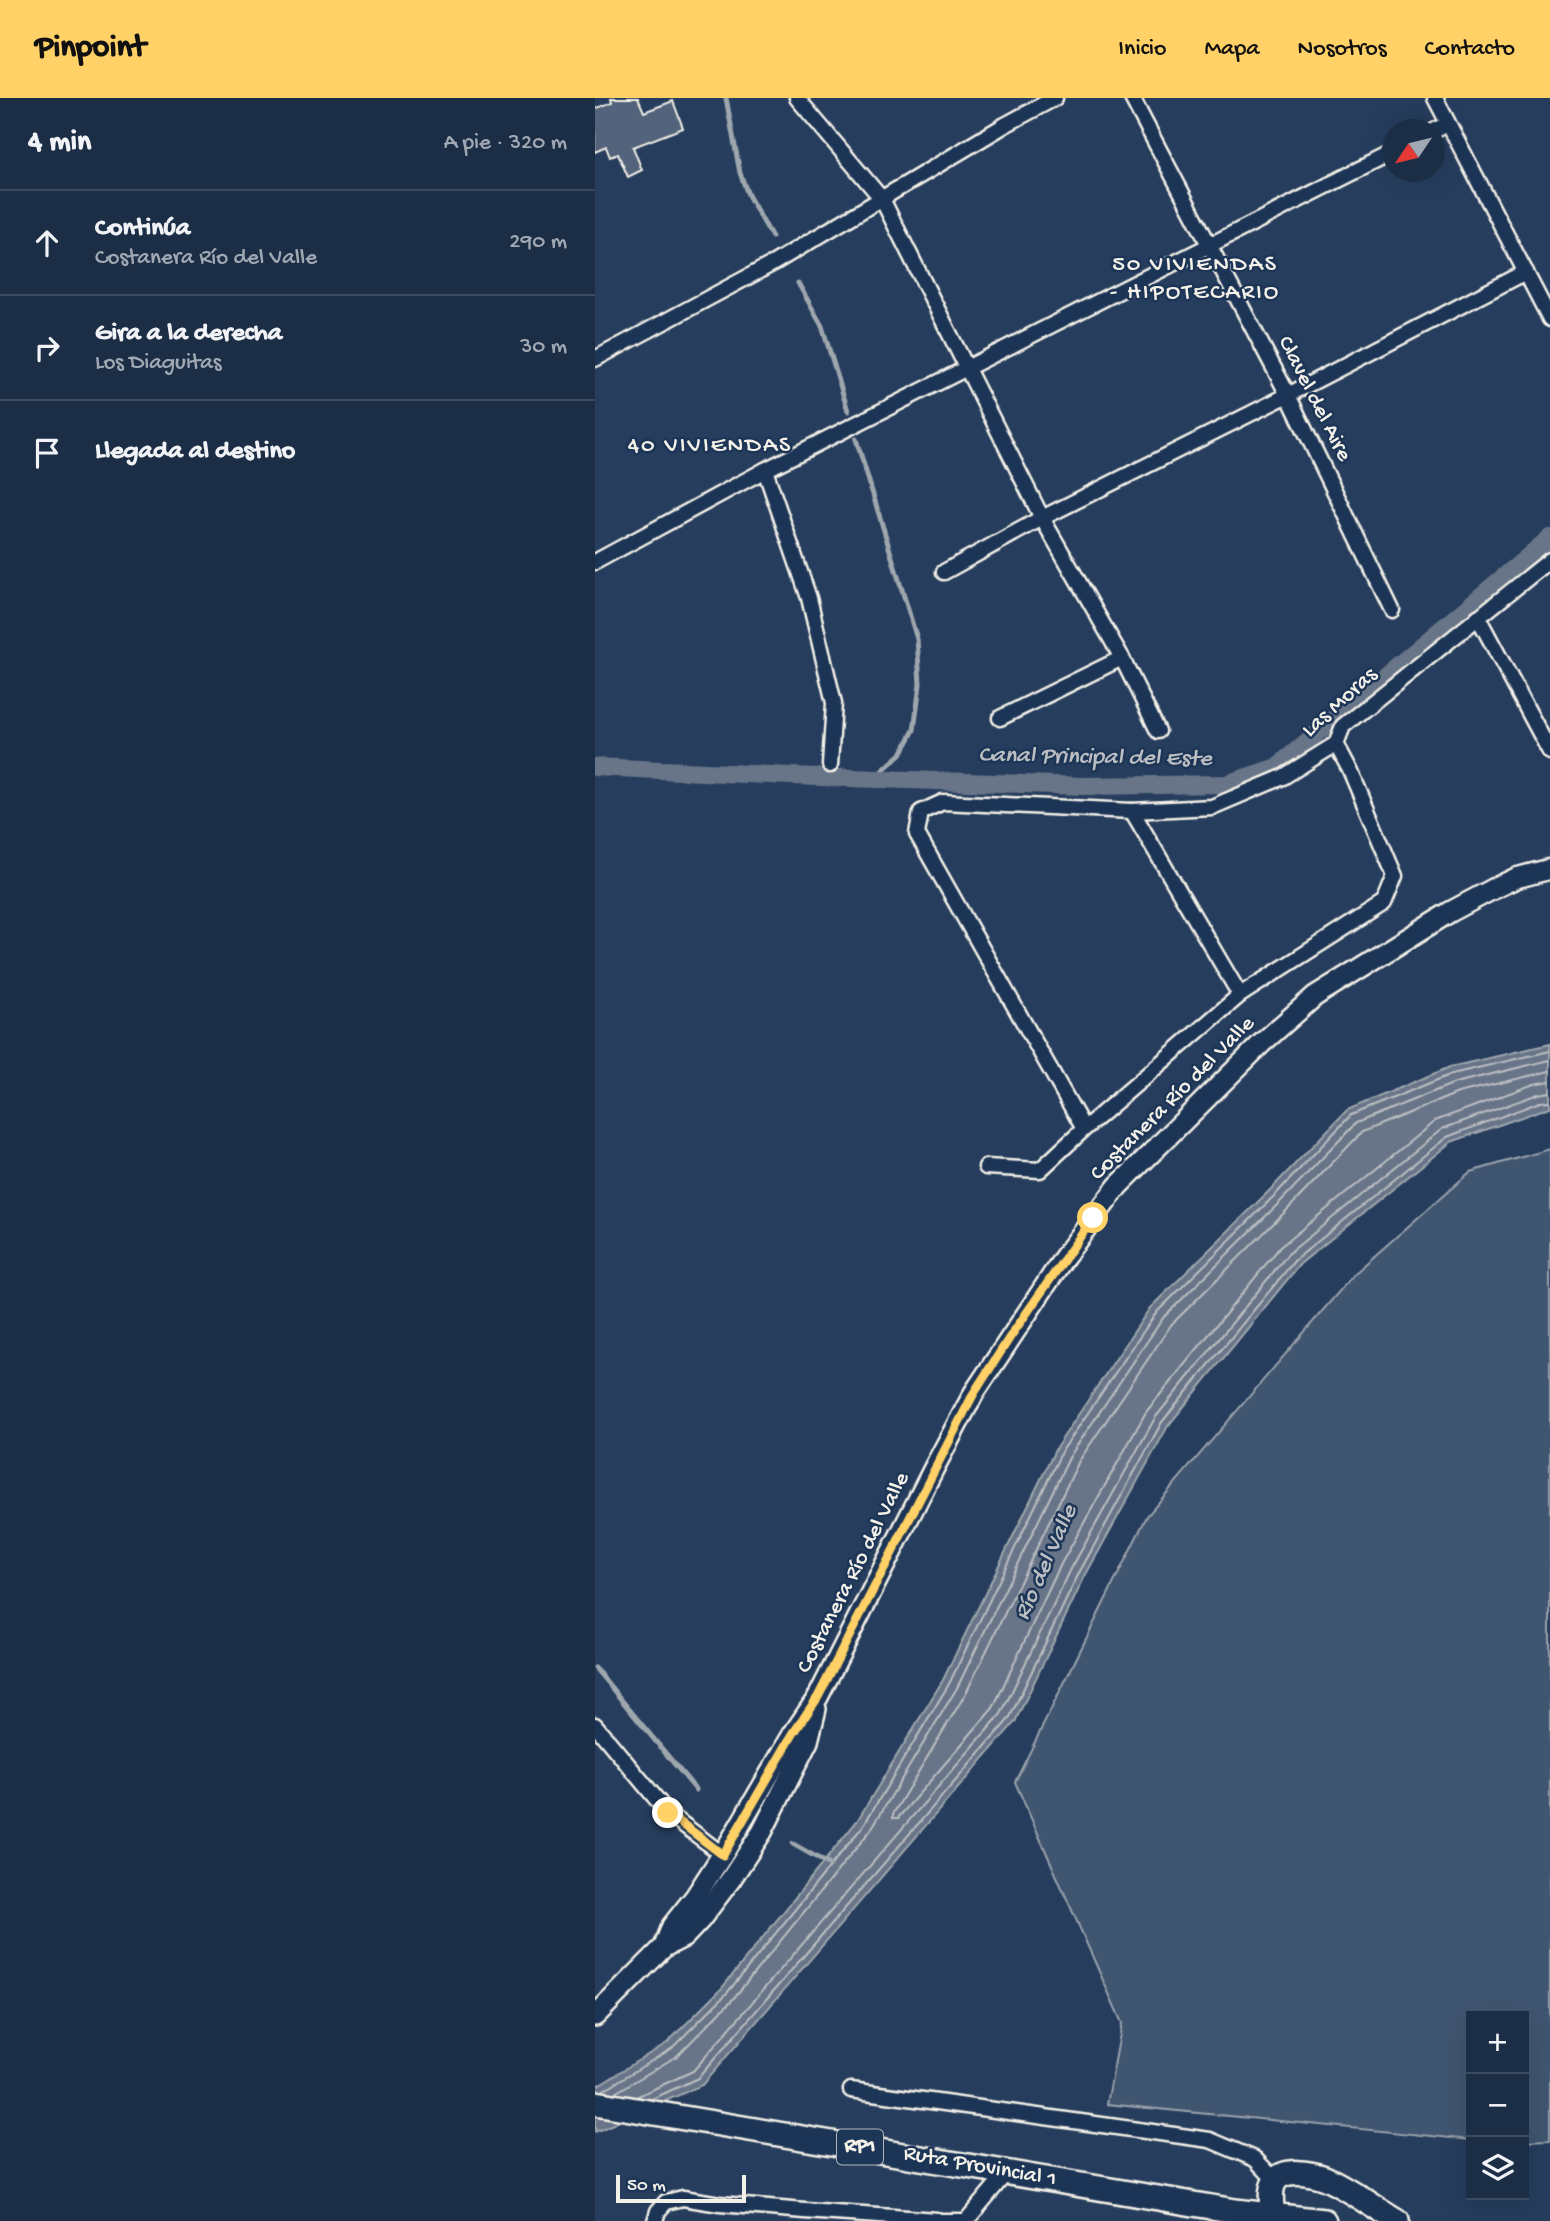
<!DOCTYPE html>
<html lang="es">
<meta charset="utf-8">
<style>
:root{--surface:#1c2e46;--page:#25364d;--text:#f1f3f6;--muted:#a0a8b3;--line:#3a4a5f;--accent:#ffd166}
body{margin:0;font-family:"Gochi Hand",sans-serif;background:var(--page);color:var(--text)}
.controls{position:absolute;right:21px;bottom:21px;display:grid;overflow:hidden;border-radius:0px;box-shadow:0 7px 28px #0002}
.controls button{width:63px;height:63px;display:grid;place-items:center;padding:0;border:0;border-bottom:2px solid var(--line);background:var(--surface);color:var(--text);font:35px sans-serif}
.compass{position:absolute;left:787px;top:21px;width:63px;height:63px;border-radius:50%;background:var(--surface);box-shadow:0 7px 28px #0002;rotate:235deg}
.scale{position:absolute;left:21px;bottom:18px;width:130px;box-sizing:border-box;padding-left:7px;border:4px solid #f4f1e8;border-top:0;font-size:19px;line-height:24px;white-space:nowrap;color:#f4f1e8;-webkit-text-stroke:5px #1d3557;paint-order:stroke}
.stop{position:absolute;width:21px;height:21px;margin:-16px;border:5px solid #ffd166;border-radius:50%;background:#fff}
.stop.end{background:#ffd166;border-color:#fff;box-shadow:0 2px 7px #0008}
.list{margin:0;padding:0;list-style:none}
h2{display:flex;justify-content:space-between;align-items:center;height:91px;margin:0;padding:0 28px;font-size:30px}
h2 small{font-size:23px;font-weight:400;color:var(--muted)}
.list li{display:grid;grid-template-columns:46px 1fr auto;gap:21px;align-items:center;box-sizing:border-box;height:105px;padding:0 28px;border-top:2px solid var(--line)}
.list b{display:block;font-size:26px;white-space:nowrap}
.list p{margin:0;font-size:23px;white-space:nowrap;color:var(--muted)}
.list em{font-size:23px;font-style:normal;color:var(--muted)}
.icon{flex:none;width:38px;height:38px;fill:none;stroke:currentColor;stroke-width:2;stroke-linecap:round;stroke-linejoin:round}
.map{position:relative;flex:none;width:955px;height:2123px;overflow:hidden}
header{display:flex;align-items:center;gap:42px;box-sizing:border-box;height:98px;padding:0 35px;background:var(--accent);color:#111}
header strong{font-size:33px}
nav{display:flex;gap:38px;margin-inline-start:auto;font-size:24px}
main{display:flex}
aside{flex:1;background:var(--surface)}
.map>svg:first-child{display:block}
</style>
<header>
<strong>Pinpoint</strong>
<nav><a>Inicio</a><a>Mapa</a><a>Nosotros</a><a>Contacto</a></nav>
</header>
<main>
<aside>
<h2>4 min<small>A pie · 320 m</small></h2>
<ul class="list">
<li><svg class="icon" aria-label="ahead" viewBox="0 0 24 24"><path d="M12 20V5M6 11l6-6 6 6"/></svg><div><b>Continúa</b><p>Costanera Río del Valle</p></div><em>290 m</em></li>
<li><svg class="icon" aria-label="right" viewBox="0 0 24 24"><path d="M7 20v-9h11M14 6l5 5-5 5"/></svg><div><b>Gira a la derecha</b><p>Los Diaguitas</p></div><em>30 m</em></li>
<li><svg class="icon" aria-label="arrive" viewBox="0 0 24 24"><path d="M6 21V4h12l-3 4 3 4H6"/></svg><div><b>Llegada al destino</b></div></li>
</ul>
</aside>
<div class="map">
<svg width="955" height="2123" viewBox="0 0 955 2123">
<rect width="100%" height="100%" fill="#263d5d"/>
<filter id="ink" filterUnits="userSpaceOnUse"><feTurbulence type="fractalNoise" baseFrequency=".0143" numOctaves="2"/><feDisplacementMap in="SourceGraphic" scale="14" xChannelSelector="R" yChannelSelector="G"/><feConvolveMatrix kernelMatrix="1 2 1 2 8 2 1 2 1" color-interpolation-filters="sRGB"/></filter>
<g filter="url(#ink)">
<path fill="#40546f" stroke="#9aa2ac" stroke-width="2" d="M 955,1051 L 955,2042 L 929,2043 L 929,1918 L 876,1918 L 876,2042 L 512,2006 L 527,1925 L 420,1684 L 552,1418 L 759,1176 L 875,1074 Z"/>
<path fill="#677588" stroke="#9fa7ae" stroke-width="2" d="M 955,946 L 955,1009 L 856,1044 L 705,1166 L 573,1328 L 490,1478 L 420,1624 L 107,1987 L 0,2034 L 0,1989 L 72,1945 L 127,1890 L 262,1723 L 348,1582 L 461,1350 L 555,1210 L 674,1093 L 752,1012 L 855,969 Z"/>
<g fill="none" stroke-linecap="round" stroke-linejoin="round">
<g stroke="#bcbfc2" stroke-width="2">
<path d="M 955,973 L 863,995 L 767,1034 L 693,1111 L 576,1227 L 484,1363 L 371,1595 L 298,1716 L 298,1720 L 303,1720 L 398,1610 L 466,1466 L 551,1314 L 685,1149 L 840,1023 L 939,986 L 955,983"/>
<path d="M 7,1993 L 76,1951 L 132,1895 L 268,1728 L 354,1586 L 467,1353 L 561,1215 L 679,1098 L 756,1017 L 857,976 L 955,953"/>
<path d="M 20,1995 L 82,1958 L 138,1901 L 275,1733 L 362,1590 L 475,1358 L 568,1220 L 685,1104 L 761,1025 L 860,985 L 955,962"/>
<path d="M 41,1999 L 98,1973 L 406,1616 L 476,1471 L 560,1320 L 693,1156 L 847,1031 L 943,996 L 955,994"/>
<path d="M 57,2001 L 103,1980 L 414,1621 L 484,1475 L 567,1324 L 700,1162 L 852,1039 L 945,1004 L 955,1003"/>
</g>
<g stroke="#9fa7ae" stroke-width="5">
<path d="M 131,0 L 145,75 L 153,97 L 177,139"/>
<path d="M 203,185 L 227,228 L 253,313"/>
<path d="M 261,341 L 322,541 L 325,586 L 319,632 L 306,656 L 279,680"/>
<path d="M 0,1570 L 101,1692"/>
<path d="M 198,1746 L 235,1767"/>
</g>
<path stroke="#677588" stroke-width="18" d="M 0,669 L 196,678 L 489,688 L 631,686 L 682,669 L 955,440"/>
</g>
<path fill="#52647b" stroke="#f4f1e8" stroke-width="2" d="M 16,0 L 43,0 L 49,14 L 78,3 L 88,30 L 38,49 L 47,72 L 33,79 L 23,56 L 15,59 L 11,49 L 0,54 L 0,11 L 17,4 Z"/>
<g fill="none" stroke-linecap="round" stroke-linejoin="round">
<g stroke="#f4f1e8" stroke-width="19">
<g id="street">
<path d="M 202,0 L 287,101 L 447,420 L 527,560 L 563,633"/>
<path d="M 537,0 L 693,297 L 797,512"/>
<path d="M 840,0 L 955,221"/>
<path d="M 839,33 L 852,26"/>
<path d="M 0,261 L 177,166 L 410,27 L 460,0"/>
<path d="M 170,372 L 214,500 L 239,605 L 235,667"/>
<path d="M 0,464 L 170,372 L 797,55"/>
<path d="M 349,474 L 447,420 L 693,297 L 931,174"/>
<path d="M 883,519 L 955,654"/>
<path d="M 405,620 L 527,560"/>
<path d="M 537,713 L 645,897"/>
<path d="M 489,1031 L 322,736 L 326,714 L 348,704 L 537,713 L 617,709 L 688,679 L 741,646 L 748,628 L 955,462"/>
<path d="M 391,1069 L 445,1072 L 489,1031 L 645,897 L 789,805 L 800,778 L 755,672 L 741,646"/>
<path d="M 0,1627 L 73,1715 L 128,1757"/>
<path d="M 256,1992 L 615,2042 L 660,2061 L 680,2082"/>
<path d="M 60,2123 L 63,2113 L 71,2104 L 88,2100 L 125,2106 L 210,2113 L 342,2122"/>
<path d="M 341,2123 L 371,2123 L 412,2074"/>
</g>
</g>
<g stroke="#f4f1e8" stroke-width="24">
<g id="secondary">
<path d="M 69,1849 L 77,1828 L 100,1799 L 131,1751 L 198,1636 L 223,1599 L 340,1368 L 379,1295 L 470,1158 L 523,1088 L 667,945 L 720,898 L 855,814 L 900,790 L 921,780 L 955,771"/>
<path d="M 0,1918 L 69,1849 L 89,1839 L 105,1822 L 136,1781 L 167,1734 L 213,1643 L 221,1611"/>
</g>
</g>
<g stroke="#f4f1e8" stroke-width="28">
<g id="primary">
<path d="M 0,2005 L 640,2113 L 729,2123"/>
<path d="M 678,2118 C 677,2107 674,2095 679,2085 C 687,2069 717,2075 730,2080 C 753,2090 780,2110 802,2123"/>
</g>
</g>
<use href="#street" stroke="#1d3557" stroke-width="14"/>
<use href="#secondary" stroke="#1d3557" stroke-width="19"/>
<use href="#primary" stroke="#1d3557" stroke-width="23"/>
</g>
</g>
<g fill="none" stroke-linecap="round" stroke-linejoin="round" filter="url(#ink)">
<path stroke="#ffd166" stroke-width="9" d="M 73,1715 L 128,1757 L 198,1636 L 223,1599 L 379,1295 L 415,1239 L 498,1120"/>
</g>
<g text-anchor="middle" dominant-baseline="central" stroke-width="5" stroke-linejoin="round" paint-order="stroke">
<rect fill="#1d3557" stroke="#b4b9bc" stroke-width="2" x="242" y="2031.5" width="46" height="35" rx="5"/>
<g font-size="21" font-weight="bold" fill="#f4f1e8">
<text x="265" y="2049">RP1</text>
</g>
<g font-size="23" fill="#f4f1e8" stroke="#1d3557">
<text transform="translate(719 301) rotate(63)">Clavel del Aire</text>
<text transform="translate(745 605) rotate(-42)">Las Moras</text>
<text transform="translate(578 1001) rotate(-45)">Costanera Río del Valle</text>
<text transform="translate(259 1475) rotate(-63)">Costanera Río del Valle</text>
<text transform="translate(385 2069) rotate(10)">Ruta Provincial 1</text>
</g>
<g font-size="24" letter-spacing="2" fill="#f4f1e8" stroke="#1d3557">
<text x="600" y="167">50 VIVIENDAS<tspan x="600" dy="28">- HIPOTECARIO</tspan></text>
<text x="115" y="348">40 VIVIENDAS</text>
</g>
<g font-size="24" font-style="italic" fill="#bcbfc2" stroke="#1d3557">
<text transform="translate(500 660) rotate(1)">Canal Principal del Este</text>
<text transform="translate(452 1465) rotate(-66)">Río del Valle</text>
</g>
</g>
</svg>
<div class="controls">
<button>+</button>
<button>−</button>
<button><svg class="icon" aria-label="layers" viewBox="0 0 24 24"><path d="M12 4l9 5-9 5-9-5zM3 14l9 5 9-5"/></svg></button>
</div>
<svg class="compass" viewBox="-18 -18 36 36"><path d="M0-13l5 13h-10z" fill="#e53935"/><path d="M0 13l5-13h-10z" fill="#a0a8b3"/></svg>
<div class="scale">50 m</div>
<div class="stop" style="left:498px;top:1120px"></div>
<div class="stop end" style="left:73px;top:1715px"></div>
</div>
</main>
